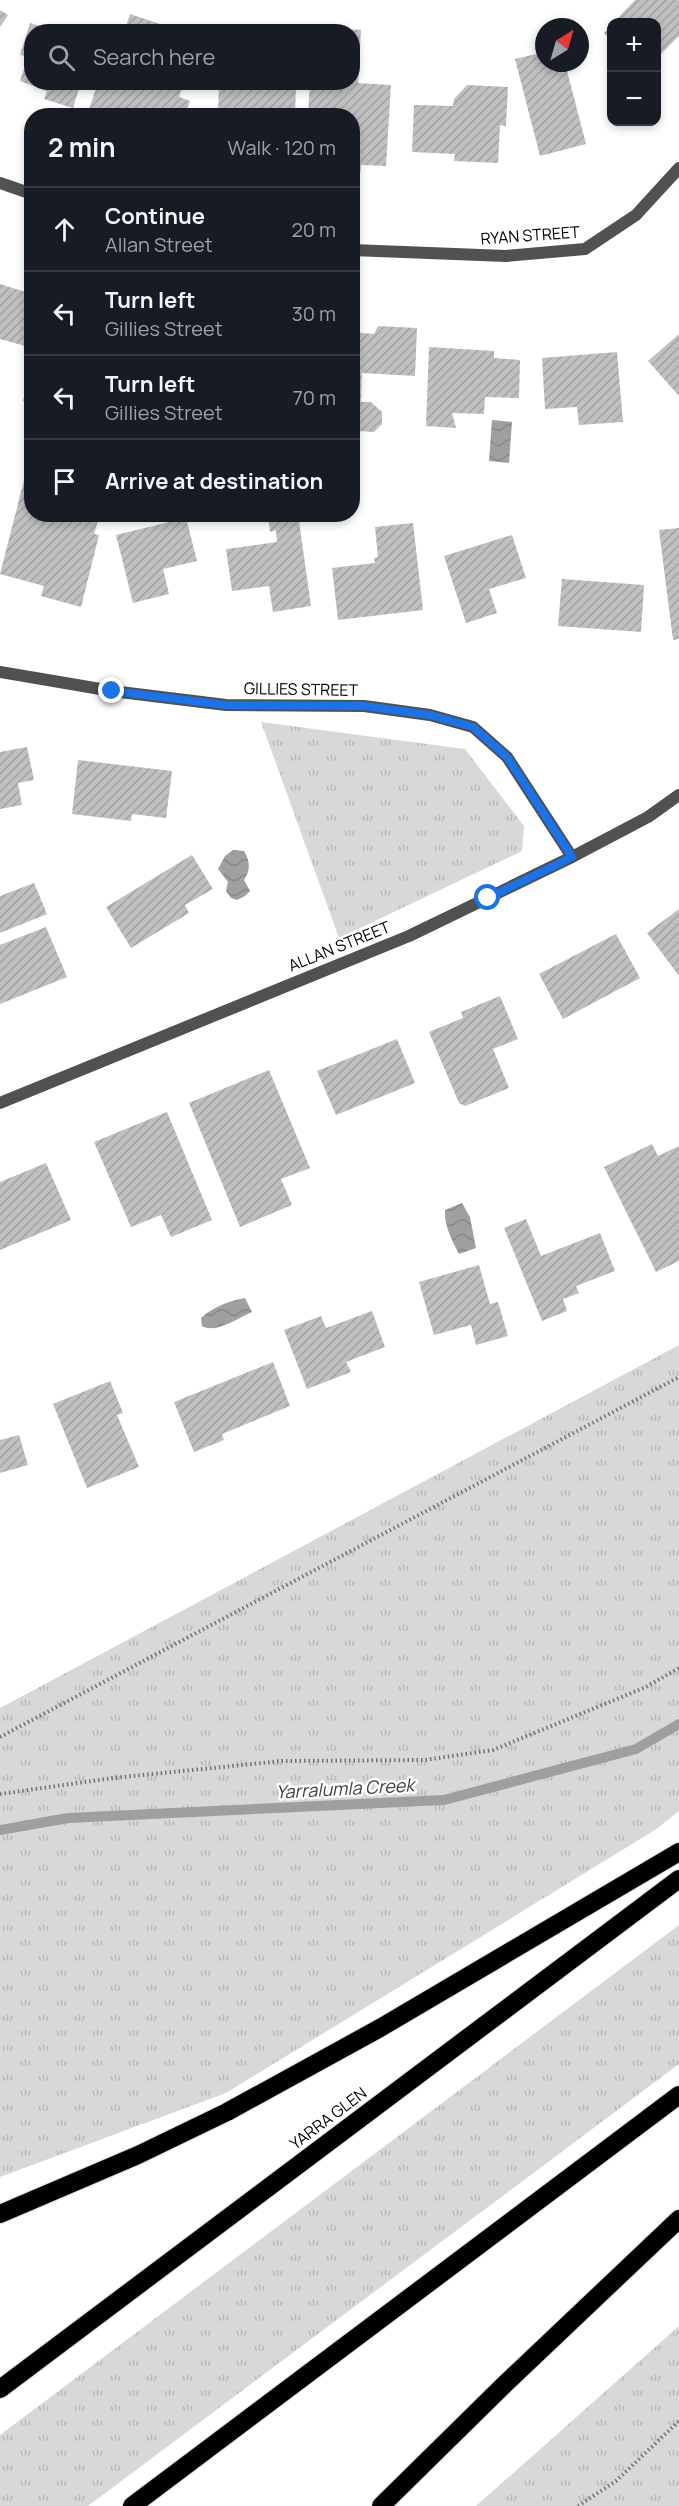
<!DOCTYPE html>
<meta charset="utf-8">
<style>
:root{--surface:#171b24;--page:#20242c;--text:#f1f3f6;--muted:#9ea1a6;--line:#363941}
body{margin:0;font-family:Manrope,sans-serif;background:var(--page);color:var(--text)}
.controls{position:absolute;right:18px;top:18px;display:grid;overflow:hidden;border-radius:12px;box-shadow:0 3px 9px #0003}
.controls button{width:54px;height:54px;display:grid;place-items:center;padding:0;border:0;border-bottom:2px solid var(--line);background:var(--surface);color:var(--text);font:30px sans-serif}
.compass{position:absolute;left:535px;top:18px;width:54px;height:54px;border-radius:50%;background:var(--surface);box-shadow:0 3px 9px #0003;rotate:37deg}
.stop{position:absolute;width:18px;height:18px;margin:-14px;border:4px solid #1a73e8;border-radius:50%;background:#fff}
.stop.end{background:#1a73e8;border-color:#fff;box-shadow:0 2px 6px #0008}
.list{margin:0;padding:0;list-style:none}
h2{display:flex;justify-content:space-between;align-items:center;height:78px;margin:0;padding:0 24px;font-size:26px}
h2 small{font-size:20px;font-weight:400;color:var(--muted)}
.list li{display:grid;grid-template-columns:39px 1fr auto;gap:18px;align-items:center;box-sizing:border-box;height:84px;padding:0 24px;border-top:2px solid var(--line)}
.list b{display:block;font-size:22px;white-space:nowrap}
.list p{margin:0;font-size:20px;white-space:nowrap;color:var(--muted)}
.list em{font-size:20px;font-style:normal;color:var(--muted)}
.icon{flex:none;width:33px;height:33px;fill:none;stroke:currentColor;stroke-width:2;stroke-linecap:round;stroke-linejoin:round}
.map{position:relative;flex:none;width:679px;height:2506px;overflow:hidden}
.search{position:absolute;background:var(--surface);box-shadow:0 3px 9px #0003;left:24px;top:24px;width:336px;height:66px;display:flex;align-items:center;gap:15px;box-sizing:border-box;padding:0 21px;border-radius:24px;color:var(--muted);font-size:22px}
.panel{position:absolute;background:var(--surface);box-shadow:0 3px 9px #0003;left:24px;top:108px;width:336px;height:414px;border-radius:24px}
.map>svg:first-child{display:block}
</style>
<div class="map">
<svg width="679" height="2506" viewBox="0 0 679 2506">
<defs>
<pattern id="grass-tufts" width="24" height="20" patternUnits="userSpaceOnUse" patternTransform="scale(1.5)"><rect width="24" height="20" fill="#d8d8d8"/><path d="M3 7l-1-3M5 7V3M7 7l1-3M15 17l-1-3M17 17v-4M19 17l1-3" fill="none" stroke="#b8b8b8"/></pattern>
<pattern id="water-waves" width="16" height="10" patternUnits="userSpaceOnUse" patternTransform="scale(1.5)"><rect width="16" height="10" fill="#9f9f9f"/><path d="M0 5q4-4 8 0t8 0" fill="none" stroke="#878787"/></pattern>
<pattern id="building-hatch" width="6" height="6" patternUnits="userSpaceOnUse" patternTransform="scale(1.5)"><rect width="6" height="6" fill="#c0c0c0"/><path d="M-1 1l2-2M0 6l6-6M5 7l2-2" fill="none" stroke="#a3a3a3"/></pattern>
</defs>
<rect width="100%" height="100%" fill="#fff"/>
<g fill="url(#grass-tufts)">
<path d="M 261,722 L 465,749 L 524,826 L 522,851 L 339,938 Z"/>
<path d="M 679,1345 L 679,1811 L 655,1830 L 226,2093 L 0,2177 L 0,1708 Z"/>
<path d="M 679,1925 L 679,2064 L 88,2506 L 0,2506 L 0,2435 Z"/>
<path d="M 679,2326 L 679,2506 L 476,2506 Z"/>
</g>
<g fill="url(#water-waves)">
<path d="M 492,420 L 512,422 L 509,463 L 489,461 Z"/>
<path d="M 233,850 L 244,851 C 250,861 251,870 244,880 L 250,891 L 245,896 L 237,900 L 231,898 L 226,891 L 228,882 L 218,869 L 225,856 Z"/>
<path d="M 462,1203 L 470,1217 L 476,1248 L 459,1254 C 452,1240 444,1226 445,1210 Z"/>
<path d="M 245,1298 L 252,1312 C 238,1318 216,1334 202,1326 L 201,1318 C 213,1307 229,1301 245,1298 Z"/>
</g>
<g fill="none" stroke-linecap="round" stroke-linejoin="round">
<path stroke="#9f9f9f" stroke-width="10" d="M 0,1830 L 68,1818 L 444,1800 L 636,1749 L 679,1724"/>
</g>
<g fill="url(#building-hatch)">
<path d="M 635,0 L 679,0 L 679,36 L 656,59 L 656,22 L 614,22 Z"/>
<path d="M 0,10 L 8,15 L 0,27 Z"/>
<path d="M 130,14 L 181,31 L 181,32 L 124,32 Z"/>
<path d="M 30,23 L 54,31 L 32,32 L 32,82 L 81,82 L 73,108 L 44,99 L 47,91 L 20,81 L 28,57 L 20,55 Z"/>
<path d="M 612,25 L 612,41 L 604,33 Z"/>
<path d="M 313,27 L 361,30 L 358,83 L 391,85 L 386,166 L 361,165 L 360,175 L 352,175 L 352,116 L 308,116 L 310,82 L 352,82 L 352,32 L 313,32 Z"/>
<path d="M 544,52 L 544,63 L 565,63 L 586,144 L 540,156 L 515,59 Z"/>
<path d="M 98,82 L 184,82 L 179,97 L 190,101 L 185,116 L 87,116 Z"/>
<path d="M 219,82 L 296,82 L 295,116 L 218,116 Z"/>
<path d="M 467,85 L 508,87 L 506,126 L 500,125 L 498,163 L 454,161 L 455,154 L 412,152 L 414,105 L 453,106 L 454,99 Z"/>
<path d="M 0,284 L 32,294 L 32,348 L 0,339 Z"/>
<path d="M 378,326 L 417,328 L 415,376 L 362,373 L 361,402 L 371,402 L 382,412 L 382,424 L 374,432 L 358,431 L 358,436 L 352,435 L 352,332 L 374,334 Z"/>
<path d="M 679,334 L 679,396 L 648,361 Z"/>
<path d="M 429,347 L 494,351 L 494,358 L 520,360 L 519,398 L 485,397 L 484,414 L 452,413 L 456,428 L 426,426 Z"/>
<path d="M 617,352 L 623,422 L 579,425 L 577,407 L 545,409 L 542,358 Z"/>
<path d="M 31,375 L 32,375 L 32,404 L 23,401 Z"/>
<path d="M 31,453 L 32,514 L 100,514 L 94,534 L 99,535 L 81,607 L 41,596 L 44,586 L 0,574 Z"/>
<path d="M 268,514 L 298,514 L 311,606 L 273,612 L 269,586 L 232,591 L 226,549 L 277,542 L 276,530 L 270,532 Z"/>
<path d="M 186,518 L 197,561 L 163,569 L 169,594 L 133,603 L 116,535 Z"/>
<path d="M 413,523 L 423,610 L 338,620 L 332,568 L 375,563 L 374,558 L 378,557 L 375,527 Z"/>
<path d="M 679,528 L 679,639 L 673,640 L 659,530 Z"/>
<path d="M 512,535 L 526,578 L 489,589 L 497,613 L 466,623 L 444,556 Z"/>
<path d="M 562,579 L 644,585 L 641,632 L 558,626 Z"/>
<path d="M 27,747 L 34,780 L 18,783 L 22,805 L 0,809 L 0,752 Z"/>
<path d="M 78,760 L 172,771 L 166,818 L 132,814 L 131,821 L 72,814 Z"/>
<path d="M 192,855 L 213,889 L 185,905 L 189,913 L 131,948 L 106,907 Z"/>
<path d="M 34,883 L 47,914 L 0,933 L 0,896 Z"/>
<path d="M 679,909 L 679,976 L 647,933 Z"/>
<path d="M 46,927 L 67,977 L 0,1004 L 0,945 Z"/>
<path d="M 616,934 L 640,978 L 563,1019 L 539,974 Z"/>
<path d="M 500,996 L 518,1039 L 493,1049 L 509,1088 L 465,1106 L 459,1103 L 429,1032 L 463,1018 L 461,1012 Z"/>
<path d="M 397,1039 L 415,1083 L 336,1115 L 317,1071 Z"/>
<path d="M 269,1070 L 310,1168 L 281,1179 L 292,1205 L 240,1227 L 189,1103 Z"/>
<path d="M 167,1112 L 212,1220 L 171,1237 L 161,1215 L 131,1227 L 94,1142 Z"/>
<path d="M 652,1144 L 658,1156 L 679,1146 L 679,1261 L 656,1272 L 604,1167 Z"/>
<path d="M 46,1163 L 71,1220 L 0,1250 L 0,1182 Z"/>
<path d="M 526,1219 L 541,1256 L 600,1233 L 615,1271 L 576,1286 L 579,1293 L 563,1299 L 567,1311 L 542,1321 L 504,1228 Z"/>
<path d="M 479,1265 L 490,1304 L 498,1302 L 508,1336 L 476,1345 L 471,1325 L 434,1335 L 419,1282 Z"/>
<path d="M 372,1311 L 385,1347 L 346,1362 L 351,1372 L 307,1389 L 284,1330 L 321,1316 L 326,1328 Z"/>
<path d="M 273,1362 L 290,1406 L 222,1434 L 224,1440 L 194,1452 L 174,1402 Z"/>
<path d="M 110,1381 L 123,1413 L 117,1415 L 139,1467 L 87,1488 L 53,1404 Z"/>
<path d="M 19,1435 L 28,1465 L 0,1473 L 0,1440 Z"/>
</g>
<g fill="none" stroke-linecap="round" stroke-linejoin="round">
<g stroke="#dbdbdb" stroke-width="20">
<g id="motorway">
<path d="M 0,2214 L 138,2155 L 227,2112 L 380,2028 L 679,1852"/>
<path d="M 0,2389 L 679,1879"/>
<path d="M 132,2506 L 679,2095"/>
<path d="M 381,2506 L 506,2383 L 679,2219"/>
</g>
</g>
<g stroke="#737373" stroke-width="4" stroke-dasharray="1.5 3" stroke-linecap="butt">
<path d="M 0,1737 L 679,1377"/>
<path d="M 0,1794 L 113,1778 L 282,1761 L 425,1760 L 493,1750 L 646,1687 L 679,1668"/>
<path d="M 578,2506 L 616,2481 L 679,2421"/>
</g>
<g stroke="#515151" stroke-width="12">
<path d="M 0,183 L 32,194"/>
<path d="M 352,250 L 506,256 L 585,249 L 636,215 L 679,168"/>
<path d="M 0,672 L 112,691 L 226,705 L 364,706 L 430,715 L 473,727 L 507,757 L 572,857"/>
<path d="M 0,1103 L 409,936 L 572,857 L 648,817 L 679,795"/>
</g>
<use href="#motorway" stroke="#000" stroke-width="18"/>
</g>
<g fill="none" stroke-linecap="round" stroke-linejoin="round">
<path stroke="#1a73e8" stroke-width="8" d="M 112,691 L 226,705 L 364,706 L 430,715 L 473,727 L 507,757 L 572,857 L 488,898"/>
</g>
<g text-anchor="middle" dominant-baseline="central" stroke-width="5" stroke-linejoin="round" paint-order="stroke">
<g font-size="16" fill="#000" stroke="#fff">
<text transform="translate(530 235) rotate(-4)">RYAN STREET</text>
<text transform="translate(301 689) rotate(1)">GILLIES STREET</text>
<text transform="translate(339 946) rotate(-22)">ALLAN STREET</text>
<text transform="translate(328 2118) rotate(-37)">YARRA GLEN</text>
</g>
<g font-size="18" font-style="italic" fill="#404040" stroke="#fff">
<text transform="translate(345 1788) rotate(-3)">Yarralumla Creek</text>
</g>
</g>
</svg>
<div class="controls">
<button>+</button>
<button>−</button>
</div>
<svg class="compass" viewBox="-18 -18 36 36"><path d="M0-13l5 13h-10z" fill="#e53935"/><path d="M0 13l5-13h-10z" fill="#9ea1a6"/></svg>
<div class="stop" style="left:488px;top:898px"></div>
<div class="stop end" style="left:112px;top:691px"></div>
<div class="search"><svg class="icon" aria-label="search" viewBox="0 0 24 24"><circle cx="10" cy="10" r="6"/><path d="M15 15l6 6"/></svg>Search here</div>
<section class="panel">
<h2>2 min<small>Walk · 120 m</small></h2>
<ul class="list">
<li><svg class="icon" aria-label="ahead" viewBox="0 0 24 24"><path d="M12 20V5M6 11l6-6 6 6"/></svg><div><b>Continue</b><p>Allan Street</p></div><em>20 m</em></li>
<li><svg class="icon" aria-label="left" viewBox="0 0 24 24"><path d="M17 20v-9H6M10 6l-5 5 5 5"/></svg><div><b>Turn left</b><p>Gillies Street</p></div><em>30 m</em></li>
<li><svg class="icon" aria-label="left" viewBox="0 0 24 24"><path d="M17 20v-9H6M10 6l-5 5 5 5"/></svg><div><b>Turn left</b><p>Gillies Street</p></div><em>70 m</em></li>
<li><svg class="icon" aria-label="arrive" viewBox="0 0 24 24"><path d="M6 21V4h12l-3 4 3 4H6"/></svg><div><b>Arrive at destination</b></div></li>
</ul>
</section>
</div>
